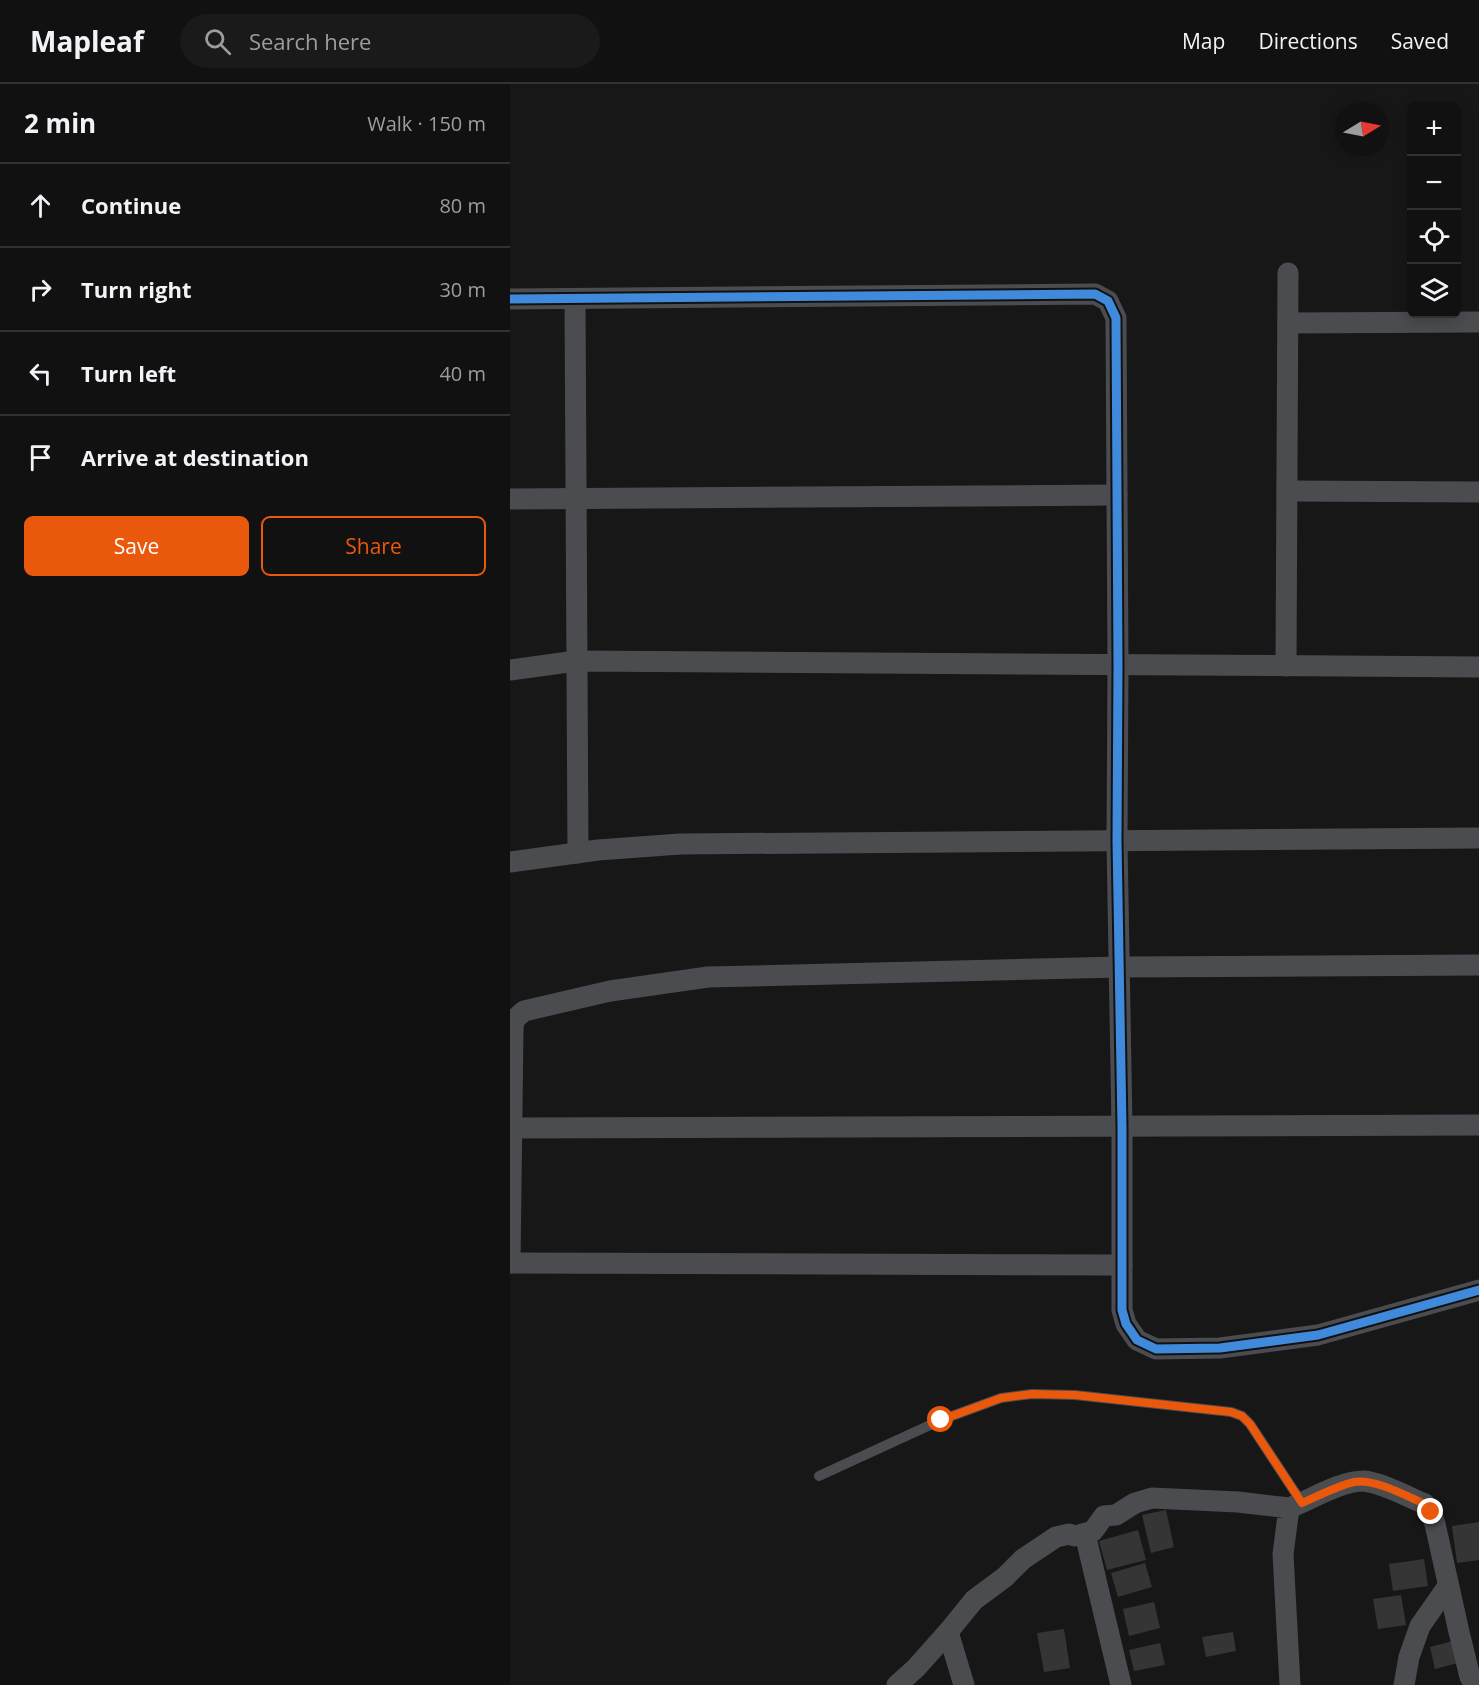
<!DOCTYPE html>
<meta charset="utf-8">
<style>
:root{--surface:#111;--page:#1a1a1a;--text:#f1f3f6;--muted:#9c9d9f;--line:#303131;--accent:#ea580c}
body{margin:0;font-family:"Open Sans",sans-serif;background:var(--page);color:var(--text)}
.controls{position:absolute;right:18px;top:18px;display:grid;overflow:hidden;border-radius:9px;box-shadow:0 3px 15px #0003}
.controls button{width:54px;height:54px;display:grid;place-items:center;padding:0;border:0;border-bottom:2px solid var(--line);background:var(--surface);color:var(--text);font:30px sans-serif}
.compass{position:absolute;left:825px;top:18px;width:54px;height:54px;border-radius:50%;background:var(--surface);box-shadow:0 3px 15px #0003;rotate:80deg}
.stop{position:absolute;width:18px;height:18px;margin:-14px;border:4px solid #ea580c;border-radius:50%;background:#fff}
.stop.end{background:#ea580c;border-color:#fff;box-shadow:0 2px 6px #0008}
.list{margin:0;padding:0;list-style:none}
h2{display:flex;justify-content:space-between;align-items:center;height:78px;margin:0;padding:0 24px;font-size:26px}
h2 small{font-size:20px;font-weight:400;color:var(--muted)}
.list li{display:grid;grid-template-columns:39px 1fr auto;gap:18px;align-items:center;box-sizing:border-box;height:84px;padding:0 24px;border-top:2px solid var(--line)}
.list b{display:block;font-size:22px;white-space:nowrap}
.list em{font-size:20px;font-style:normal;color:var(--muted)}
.actions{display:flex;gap:12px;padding:18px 24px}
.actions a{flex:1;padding:14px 0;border:2px solid var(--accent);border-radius:9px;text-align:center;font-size:21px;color:var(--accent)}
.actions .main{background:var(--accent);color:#fff}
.icon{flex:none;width:33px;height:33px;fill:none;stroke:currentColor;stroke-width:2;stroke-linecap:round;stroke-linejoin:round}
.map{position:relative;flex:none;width:969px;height:1601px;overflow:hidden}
header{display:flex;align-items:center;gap:36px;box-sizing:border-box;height:84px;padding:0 30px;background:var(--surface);border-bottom:2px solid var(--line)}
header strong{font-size:28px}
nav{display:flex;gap:33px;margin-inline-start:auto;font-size:21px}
.search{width:420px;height:54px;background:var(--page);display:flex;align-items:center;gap:15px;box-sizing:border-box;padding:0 21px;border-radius:33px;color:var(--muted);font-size:22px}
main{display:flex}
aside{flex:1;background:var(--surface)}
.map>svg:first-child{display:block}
</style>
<header>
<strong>Mapleaf</strong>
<div class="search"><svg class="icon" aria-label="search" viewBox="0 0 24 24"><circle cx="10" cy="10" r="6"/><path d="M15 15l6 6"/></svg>Search here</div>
<nav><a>Map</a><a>Directions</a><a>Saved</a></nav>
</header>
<main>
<aside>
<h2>2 min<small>Walk · 150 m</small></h2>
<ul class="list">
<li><svg class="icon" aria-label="ahead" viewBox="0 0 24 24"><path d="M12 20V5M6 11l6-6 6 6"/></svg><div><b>Continue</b></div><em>80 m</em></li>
<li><svg class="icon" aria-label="right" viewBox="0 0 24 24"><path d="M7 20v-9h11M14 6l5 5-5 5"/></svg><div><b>Turn right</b></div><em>30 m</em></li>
<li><svg class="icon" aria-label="left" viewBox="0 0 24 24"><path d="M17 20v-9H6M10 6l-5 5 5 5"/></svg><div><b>Turn left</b></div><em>40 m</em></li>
<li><svg class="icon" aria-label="arrive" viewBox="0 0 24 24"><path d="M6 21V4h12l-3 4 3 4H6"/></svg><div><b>Arrive at destination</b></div></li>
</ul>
<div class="actions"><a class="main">Save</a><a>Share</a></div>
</aside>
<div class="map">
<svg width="969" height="1601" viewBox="0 0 969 1601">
<rect width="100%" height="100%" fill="#171717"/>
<g fill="#353536">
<path d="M 656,1426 L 664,1463 L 641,1469 L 632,1431 Z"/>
<path d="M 969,1438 L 969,1476 L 947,1479 L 942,1442 Z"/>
<path d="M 628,1446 L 636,1476 L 597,1486 L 589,1457 Z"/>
<path d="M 914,1475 L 918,1502 L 883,1507 L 879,1480 Z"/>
<path d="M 635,1479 L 642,1503 L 608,1513 L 601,1489 Z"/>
<path d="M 891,1511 L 896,1541 L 868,1545 L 863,1515 Z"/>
<path d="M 644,1518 L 650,1544 L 619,1552 L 613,1525 Z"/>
<path d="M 554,1545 L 560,1584 L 534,1588 L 527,1549 Z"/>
<path d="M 723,1548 L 726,1567 L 696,1573 L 692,1553 Z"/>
<path d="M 947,1556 L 952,1578 L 925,1585 L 920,1563 Z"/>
<path d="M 650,1559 L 655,1581 L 624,1587 L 619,1566 Z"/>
</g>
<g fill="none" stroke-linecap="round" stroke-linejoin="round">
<path stroke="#4b4c50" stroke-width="10" d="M 309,1392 L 431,1336 L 491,1314 L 522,1310 L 565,1311 L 721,1328 L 732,1332 L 740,1340 L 792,1419"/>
<g stroke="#4b4c50" stroke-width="21">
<path d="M 0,215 L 585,210 L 598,217 L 606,234 L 608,581 L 607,757 L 612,1043 L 612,1226 L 616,1240 L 627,1256 L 646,1265 L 710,1264 L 808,1251 L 969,1206"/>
<path d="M 65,215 L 68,769"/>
<path d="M 778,239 L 969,238"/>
<path d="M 777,407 L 969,408"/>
<path d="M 0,415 L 607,411"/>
<path d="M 776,582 L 778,189"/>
<path d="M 0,586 L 66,577 L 969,583"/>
<path d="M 0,778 L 88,766 L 170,760 L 969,754"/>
<path d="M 2,1044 L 969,1041"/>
<path d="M 0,1179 L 3,945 L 4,936 L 14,927 L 100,907 L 198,893 L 609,883 L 969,881"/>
<path d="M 0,1179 L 612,1181"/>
<path d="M 779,1424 C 800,1416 831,1397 853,1397 C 871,1398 898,1413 915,1420 L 921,1428 L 925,1440 L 949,1548 L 960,1593 L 965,1601"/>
<path d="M 575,1450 L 611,1601"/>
<path d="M 438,1548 L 454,1601"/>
<path d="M 387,1601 L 406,1584 L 438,1548 L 464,1516 L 495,1493 L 513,1475 L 546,1453 L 559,1450 L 565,1452 L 583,1447 L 594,1432 L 606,1431 L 625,1419 L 642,1414 L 728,1418 L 779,1424 L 773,1470 L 780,1601"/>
<path d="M 894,1601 L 899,1573 L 910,1542 L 938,1502"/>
</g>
<g stroke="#111113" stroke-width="13">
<path id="cycleway" d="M 0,215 L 585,210 L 598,217 L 606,234 L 608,581 L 607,757 L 612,1043 L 612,1226 L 616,1240 L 627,1256 L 646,1265 L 710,1264 L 808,1251 L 969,1206"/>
</g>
<use href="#cycleway" stroke="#408adc" stroke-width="9"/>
</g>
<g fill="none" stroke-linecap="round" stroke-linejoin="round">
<path stroke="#ea580c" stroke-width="8" d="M 431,1336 L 491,1314 L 522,1310 L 565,1311 L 721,1328 L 732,1332 L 740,1340 L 792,1419 C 809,1412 826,1402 844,1398 C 864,1394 896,1412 915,1420 L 921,1428"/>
</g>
</svg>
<div class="controls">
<button>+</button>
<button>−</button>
<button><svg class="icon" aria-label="locate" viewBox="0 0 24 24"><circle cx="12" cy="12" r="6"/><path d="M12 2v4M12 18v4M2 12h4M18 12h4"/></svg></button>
<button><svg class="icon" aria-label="layers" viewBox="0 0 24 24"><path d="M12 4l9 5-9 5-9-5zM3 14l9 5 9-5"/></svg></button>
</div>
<svg class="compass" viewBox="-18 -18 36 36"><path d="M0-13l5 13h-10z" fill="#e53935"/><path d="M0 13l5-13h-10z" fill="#9c9d9f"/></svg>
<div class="stop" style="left:431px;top:1336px"></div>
<div class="stop end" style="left:921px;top:1428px"></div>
</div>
</main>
